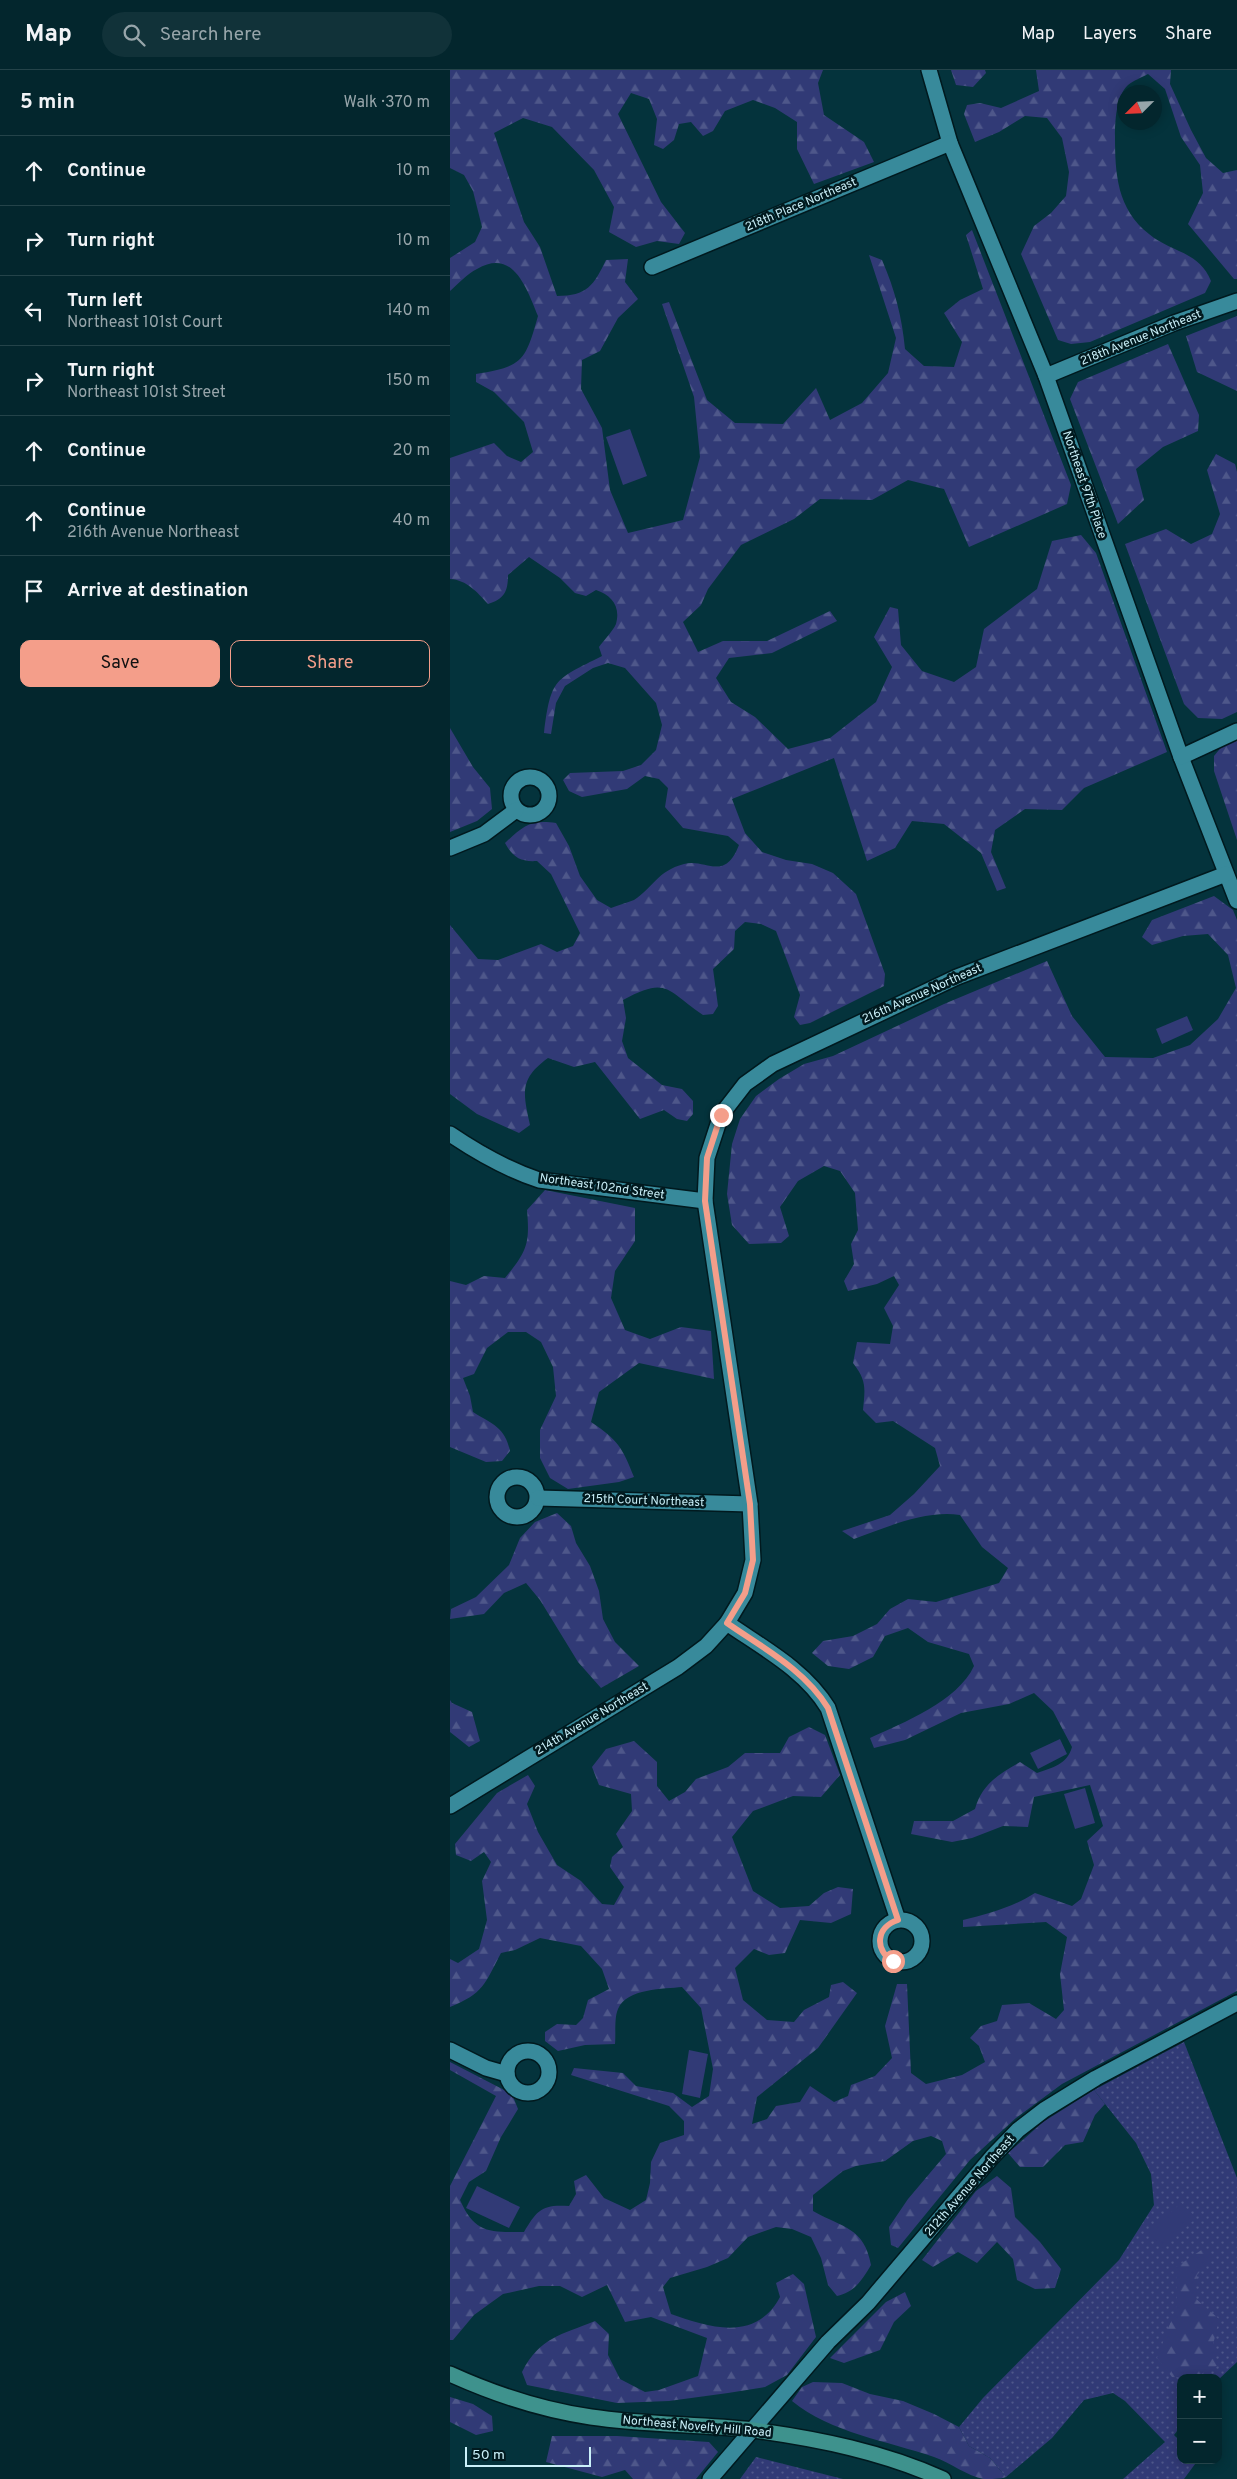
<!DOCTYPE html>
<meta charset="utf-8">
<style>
:root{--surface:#03262d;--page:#113239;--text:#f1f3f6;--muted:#97a5aa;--line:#244349;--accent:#f49e8a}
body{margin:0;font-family:Overpass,sans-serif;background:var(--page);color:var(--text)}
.controls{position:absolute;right:15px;bottom:15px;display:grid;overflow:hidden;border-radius:10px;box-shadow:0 2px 12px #0003}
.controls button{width:45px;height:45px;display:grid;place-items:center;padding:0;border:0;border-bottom:1px solid var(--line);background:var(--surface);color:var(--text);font:25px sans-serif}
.compass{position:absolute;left:667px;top:15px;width:45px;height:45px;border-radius:50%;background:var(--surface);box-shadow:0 2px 12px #0003;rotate:246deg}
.scale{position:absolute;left:15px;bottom:12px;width:126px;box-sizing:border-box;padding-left:5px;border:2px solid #caf0f9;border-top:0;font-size:14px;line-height:18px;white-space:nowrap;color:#caf0f9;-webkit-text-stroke:4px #01191e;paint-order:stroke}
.stop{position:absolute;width:15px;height:15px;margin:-11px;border:4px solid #f49e8a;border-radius:50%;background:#fff}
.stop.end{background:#f49e8a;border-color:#fff;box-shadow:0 1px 5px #0008}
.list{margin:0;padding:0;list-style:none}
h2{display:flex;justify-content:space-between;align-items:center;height:65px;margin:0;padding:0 20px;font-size:21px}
h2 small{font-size:16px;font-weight:400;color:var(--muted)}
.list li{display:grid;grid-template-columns:32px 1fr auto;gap:15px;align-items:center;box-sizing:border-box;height:70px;padding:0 20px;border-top:1px solid var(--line)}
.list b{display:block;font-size:19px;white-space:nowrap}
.list p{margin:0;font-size:16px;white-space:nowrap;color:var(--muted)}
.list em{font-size:16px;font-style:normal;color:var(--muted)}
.actions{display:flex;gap:10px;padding:15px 20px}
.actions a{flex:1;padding:11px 0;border:1px solid var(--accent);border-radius:10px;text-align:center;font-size:18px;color:var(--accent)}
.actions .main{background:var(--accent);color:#111}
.icon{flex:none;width:28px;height:28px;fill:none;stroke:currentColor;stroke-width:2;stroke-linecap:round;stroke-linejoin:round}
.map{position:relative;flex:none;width:787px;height:2409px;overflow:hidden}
header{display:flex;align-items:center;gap:30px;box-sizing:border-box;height:70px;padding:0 25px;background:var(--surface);border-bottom:1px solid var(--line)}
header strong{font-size:24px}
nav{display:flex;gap:28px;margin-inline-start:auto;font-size:18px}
.search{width:350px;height:45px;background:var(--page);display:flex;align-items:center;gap:12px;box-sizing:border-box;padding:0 18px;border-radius:28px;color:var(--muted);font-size:19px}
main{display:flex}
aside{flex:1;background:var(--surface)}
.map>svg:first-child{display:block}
</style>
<header>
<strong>Map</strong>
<div class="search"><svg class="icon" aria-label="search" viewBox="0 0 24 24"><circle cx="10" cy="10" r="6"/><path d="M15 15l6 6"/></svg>Search here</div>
<nav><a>Map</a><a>Layers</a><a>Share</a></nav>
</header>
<main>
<aside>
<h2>5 min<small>Walk · 370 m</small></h2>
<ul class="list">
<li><svg class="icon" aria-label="ahead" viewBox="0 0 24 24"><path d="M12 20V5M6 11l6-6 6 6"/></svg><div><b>Continue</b></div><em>10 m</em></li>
<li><svg class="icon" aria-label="right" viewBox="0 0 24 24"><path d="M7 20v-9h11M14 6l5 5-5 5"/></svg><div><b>Turn right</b></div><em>10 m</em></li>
<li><svg class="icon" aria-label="left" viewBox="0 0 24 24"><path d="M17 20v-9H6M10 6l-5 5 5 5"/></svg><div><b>Turn left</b><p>Northeast 101st Court</p></div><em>140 m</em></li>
<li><svg class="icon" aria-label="right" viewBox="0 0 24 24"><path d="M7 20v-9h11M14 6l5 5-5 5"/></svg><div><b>Turn right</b><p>Northeast 101st Street</p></div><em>150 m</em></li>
<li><svg class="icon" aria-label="ahead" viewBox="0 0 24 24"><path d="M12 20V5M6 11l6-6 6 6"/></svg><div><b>Continue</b></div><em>20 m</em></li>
<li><svg class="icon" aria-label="ahead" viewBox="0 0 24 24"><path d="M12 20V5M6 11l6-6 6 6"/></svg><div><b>Continue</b><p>216th Avenue Northeast</p></div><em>40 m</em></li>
<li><svg class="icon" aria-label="arrive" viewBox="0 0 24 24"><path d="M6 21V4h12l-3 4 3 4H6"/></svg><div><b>Arrive at destination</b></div></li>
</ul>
<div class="actions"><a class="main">Save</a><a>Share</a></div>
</aside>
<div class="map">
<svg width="787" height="2409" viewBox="0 0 787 2409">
<defs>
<pattern id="grass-dots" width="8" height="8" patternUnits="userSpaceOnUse" patternTransform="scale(1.25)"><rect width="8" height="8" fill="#313a76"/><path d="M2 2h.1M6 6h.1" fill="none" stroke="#4e578a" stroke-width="1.8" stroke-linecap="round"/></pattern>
<pattern id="forest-firs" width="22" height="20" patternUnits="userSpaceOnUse" patternTransform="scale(1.25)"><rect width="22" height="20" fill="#313a76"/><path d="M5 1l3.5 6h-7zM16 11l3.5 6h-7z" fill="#4e578a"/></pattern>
</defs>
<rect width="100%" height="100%" fill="#04333c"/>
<g fill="url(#grass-dots)">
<path d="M 734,1972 L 787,2108 L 787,2292 L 768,2310 L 768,2308 L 731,2308 C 731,2324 736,2353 724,2365 L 731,2372 L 731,2390 L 748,2390 L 734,2409 L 673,2409 L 715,2372 L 675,2331 L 663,2323 L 634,2330 L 602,2368 L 556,2407 L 540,2388 L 519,2376 L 509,2357 L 533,2328 L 669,2190 L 704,2135 L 701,2104 L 686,2073 L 644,2020 Z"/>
<path d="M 306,2387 L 393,2409 L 290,2409 Z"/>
</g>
<g fill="url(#forest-firs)">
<path d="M 0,0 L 373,0 L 368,13 L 374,45 L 414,72 L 424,92 L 364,114 L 347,79 L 347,52 L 325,38 L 303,30 L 275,41 L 263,61 L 253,66 L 241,52 L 229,54 L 224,70 L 213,79 L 204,75 L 207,49 L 199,29 L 181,23 L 168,44 L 211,132 L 235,163 L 229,174 L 207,171 L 186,177 L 159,162 L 164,137 L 144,100 L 102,57 L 73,48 L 44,63 L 74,152 L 90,177 L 107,226 C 137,226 144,215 156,190 L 178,189 L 175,212 L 188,229 L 168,248 L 150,281 L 132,290 L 131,319 L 152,358 L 160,420 L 178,463 L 233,450 L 250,387 L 244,327 L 212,234 L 219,232 L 257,330 L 285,353 L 333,354 L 366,318 L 380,350 L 412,333 L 438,303 L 446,268 L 419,185 L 432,190 C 445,220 452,247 455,279 L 474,296 L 504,297 L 512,272 L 494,243 L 510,230 L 533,219 L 516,165 L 522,160 L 621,415 L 617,434 L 519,477 L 494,419 L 458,410 L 422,430 L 370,429 L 344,449 L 291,475 L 258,519 L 251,535 L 233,552 L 248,582 L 273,571 L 317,571 L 380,541 L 387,551 L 322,583 L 279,588 L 266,608 L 281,632 L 305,647 L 338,679 L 380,668 L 426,632 L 442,597 L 424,567 L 440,537 L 448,539 L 451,575 L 472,601 L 504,612 L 526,597 L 534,559 L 587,519 L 602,471 L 631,465 L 646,483 L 717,682 L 634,718 L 612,740 L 575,739 L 545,760 L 541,782 L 556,818 L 547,821 L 531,783 L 494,754 L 462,751 L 445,778 L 417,791 L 384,688 L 282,729 L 295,763 L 312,782 L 336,790 L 362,794 L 383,803 L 406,824 L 435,904 L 434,916 L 360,953 L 350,955 L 344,947 L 350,925 L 326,861 L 311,854 L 295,852 L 285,861 L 284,879 L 263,899 L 268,936 L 263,944 L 253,945 C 216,920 218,906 173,930 L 176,948 L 172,971 L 178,988 L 212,1015 L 232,1019 L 243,1031 L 243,1044 L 237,1051 L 227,1049 L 214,1040 L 190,1049 L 145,992 L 124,997 L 98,988 C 69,1009 73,1023 80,1055 L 69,1063 L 27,1044 L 0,1024 L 0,855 L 28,889 L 48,890 L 91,874 L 107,882 L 123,876 L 130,863 L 101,804 L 87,791 C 71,792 63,788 55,773 C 73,756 81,749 106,753 L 119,776 L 130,806 L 147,830 L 161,838 C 168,835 177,833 184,830 C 203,818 207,801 234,794 C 256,788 274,813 289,775 L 278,766 L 233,758 L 215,737 L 218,718 L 209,709 L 195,706 L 177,719 L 132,727 L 119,721 L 113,710 L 120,703 L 173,701 L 191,695 L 206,680 L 212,655 L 206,633 L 175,598 L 158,593 L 143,598 L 115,616 L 106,633 L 101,664 L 94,663 C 101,607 105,610 152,586 L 149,577 C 154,570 163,561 166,554 C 171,536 161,525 146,520 L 136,526 L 125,523 L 110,508 L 79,487 L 58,505 C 58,522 54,529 38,534 C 27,522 17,510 0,509 L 0,388 L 44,373 L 57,386 L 71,392 L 83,382 L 74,352 L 44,322 L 26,312 L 26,304 C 73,296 75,292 88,246 C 77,220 64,177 27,199 C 17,204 8,214 0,221 L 0,188 L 25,172 L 32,157 L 23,121 L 14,105 L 0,98 Z"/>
<path d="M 501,0 L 535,0 L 536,3 L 523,17 L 506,15 Z"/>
<path d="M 586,0 L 721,0 L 720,14 L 741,60 L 756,88 L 773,103 L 787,100 L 787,209 L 784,209 L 738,154 L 753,123 L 750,95 L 731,67 L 715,19 L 698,4 C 692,7 683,11 678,15 C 666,26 665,52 665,66 C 665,104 667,139 699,164 C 720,182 749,181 761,211 L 755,223 L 640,272 L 621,274 L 608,270 L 571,184 L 584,156 L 601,143 L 616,126 L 619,102 L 612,68 L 597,48 L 575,46 L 549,62 L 525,72 L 514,44 L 517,35 L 530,33 L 551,38 L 589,21 Z"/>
<path d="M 787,246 L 787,321 L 747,302 L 736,266 Z"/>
<path d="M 718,274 L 749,345 L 748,361 L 713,377 L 686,399 L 694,430 L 668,454 L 620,329 L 628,312 Z"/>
<path d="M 766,384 L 785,394 L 787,402 L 787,642 L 772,649 L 748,648 L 734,634 L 675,474 L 716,459 L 741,474 L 762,464 L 770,444 L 757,400 Z"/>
<path d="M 0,658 L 23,697 L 40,718 L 42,739 L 27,751 L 0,762 Z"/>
<path d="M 787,669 L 787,770 L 764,701 L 764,686 L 773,675 Z"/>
<path d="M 764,826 L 783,840 L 787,850 L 787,1921 L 612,2014 L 566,2048 L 520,2090 L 448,2178 L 441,2175 L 439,2157 L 458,2129 L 496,2084 L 492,2071 L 481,2066 L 463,2071 L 435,2091 L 406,2096 L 393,2101 L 363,2125 L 363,2141 C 393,2158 414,2157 421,2195 C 412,2210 405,2222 387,2226 L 378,2215 L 371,2188 L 361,2167 L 342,2159 L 326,2157 L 298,2167 L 278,2188 L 257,2197 L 220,2208 L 213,2217 L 221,2244 C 260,2258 306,2272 330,2227 L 326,2213 L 343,2204 L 354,2214 L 366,2267 L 337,2305 L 315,2317 L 278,2323 L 219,2331 L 167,2333 L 77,2315 L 72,2302 C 90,2267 111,2265 145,2251 L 159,2264 L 158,2285 L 170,2309 L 195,2322 L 209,2320 L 248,2306 L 257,2268 L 201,2247 L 175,2252 L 157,2215 L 132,2227 L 110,2216 L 89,2216 L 53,2224 L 24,2245 L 3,2270 L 0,2270 L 0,2116 L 46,2026 L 0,2000 L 0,1992 L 62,2024 L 68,2039 L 51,2067 L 36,2101 L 19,2112 L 10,2130 C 25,2164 40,2162 74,2162 C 87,2140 92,2134 119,2136 L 126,2124 L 124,2111 L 136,2105 L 154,2128 L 180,2140 L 196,2130 L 200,2113 L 201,2092 L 210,2073 L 234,2065 L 234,2051 L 219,2036 L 121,2005 L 124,1998 L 173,2003 L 186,2016 L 223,2023 L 242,2037 L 259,2026 L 263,1999 L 251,1938 L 232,1917 C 214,1919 177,1918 168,1939 C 164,1948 166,1964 165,1974 L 135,1975 L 108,1981 L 95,1971 L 95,1962 L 107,1954 L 126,1955 L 133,1948 L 138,1930 L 159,1919 L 152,1899 L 131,1876 L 90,1868 L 65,1880 L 51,1883 C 34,1915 34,1923 0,1937 L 0,1889 L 8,1893 L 29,1879 L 37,1850 L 32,1811 L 41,1792 L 34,1782 L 21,1791 L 6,1785 L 5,1774 L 47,1723 L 78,1705 L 85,1716 L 77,1734 L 88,1762 L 107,1795 L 131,1811 L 152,1834 L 164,1835 L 174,1817 L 160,1797 L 162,1787 L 173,1777 L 166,1764 L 182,1741 L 181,1724 L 149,1715 L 142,1697 L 156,1679 L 184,1671 L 207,1692 L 207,1716 L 219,1731 L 235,1722 L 246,1709 L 278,1697 L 295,1683 L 330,1683 L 339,1667 L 359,1657 L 375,1665 L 390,1705 L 371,1727 L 343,1726 L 303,1741 L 282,1767 L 303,1821 L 330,1838 L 359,1836 L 374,1823 L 388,1817 L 403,1819 L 401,1844 L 381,1853 L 350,1850 L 335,1883 L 319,1885 L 304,1879 L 285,1898 L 293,1930 L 317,1950 L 344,1952 L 354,1940 L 379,1927 L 381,1915 L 393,1912 L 407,1923 L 368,1978 L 307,2027 L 302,2054 L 317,2049 L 326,2036 L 350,2032 L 360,2016 L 384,2032 L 398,2026 L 401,2015 L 425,2006 L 442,1988 L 435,1956 L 447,1914 L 457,1914 L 461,2003 L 476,2014 L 512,2005 L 535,1992 L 529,1976 L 520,1968 L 531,1956 L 547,1951 L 552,1935 L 579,1933 L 606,1949 L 614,1940 L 610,1904 L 617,1867 L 596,1852 L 513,1857 L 513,1850 C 538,1844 563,1837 585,1823 L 622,1836 L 631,1829 L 644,1795 L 637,1771 L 653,1756 L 640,1715 L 584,1727 L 578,1757 L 553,1756 L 522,1768 L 502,1772 L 461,1764 L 464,1751 L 503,1751 L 525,1739 C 532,1714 549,1704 570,1692 L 587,1703 C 603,1697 617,1695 622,1677 L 603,1641 L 584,1623 L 559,1634 L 511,1643 L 455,1670 L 424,1678 L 420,1668 C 453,1653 508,1631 524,1596 L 519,1584 L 478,1572 L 458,1558 L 435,1566 L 423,1587 L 399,1599 L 378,1596 L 362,1583 L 373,1571 L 403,1566 L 427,1554 L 440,1539 L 458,1529 L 486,1532 L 549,1513 L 558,1498 L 532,1477 L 510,1445 C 475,1440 437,1457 404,1469 L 392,1461 L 440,1445 L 464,1424 L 490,1396 L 485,1378 L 443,1351 L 426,1353 L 413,1340 C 415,1318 417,1311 403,1293 L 407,1272 L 440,1274 L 443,1256 L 434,1238 L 449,1215 L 444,1206 L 427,1214 L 398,1221 L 394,1211 L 404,1194 L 401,1174 L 408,1160 L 405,1123 L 390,1101 L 374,1096 L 348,1111 L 330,1137 L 339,1166 L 331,1173 L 299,1174 L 282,1155 L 277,1124 L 282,1074 L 290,1049 L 306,1026 L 329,1009 L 354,994 L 383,986 L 494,934 L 597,891 L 622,946 L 655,987 L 703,988 L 740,975 L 768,949 L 786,918 L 778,885 L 758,864 L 733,866 L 702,875 L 692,867 L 702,850 Z"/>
<path d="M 95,1120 L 185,1138 L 185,1171 L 165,1201 L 161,1228 L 175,1260 L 200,1269 L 231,1257 L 261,1261 L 264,1309 L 189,1293 L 149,1322 L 141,1352 C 168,1370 172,1377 184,1407 L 169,1412 L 118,1419 L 100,1408 L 90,1388 L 90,1360 L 106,1326 L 103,1297 L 91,1272 L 76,1262 L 58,1262 L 37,1278 L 24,1304 L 13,1308 L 20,1326 L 23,1342 C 42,1354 55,1357 60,1381 L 52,1391 L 36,1392 L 0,1377 L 0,1211 L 16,1215 L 34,1206 L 55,1208 C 77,1181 80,1174 77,1140 Z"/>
<path d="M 107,1443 L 121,1456 L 126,1473 L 140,1496 L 149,1521 L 153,1549 L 165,1572 L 189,1596 L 151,1618 L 128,1592 L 90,1530 L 76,1513 L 54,1523 L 34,1544 L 0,1549 L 1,1539 L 26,1527 L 59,1495 L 70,1468 L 85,1452 Z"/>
<path d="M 0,1630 L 2,1633 L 22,1642 L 30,1671 L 19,1677 L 0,1662 Z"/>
<path d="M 644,2020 L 655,2034 L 645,2045 L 633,2072 L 615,2075 L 593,2097 L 570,2097 L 558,2083 L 593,2052 Z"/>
<path d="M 547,2106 L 561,2118 L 565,2147 L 590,2172 L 611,2199 L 605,2218 L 585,2219 L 567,2210 L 563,2189 L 547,2172 L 527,2193 L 508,2182 L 483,2197 L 472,2190 L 526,2121 Z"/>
<path d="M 753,2179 L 764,2186 L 747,2205 L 745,2228 L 769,2249 L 763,2275 L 767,2296 L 743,2308 L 722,2307 L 707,2288 L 727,2235 L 726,2197 Z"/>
<path d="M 455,2222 L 461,2236 L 444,2252 L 430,2280 L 394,2293 L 380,2288 L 436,2232 Z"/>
<path d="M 363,2312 L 392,2313 L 420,2324 L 453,2331 L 484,2344 L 509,2357 L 519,2376 L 540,2388 L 556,2407 C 551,2409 540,2409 534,2409 C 517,2406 501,2393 484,2387 C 438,2371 381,2363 342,2331 L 352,2317 Z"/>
<path d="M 0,2327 L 23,2334 L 42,2346 L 43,2361 L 26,2365 L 0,2352 Z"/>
<path d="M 102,2366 L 167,2366 L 259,2372 L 268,2382 L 246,2409 L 183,2409 L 175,2400 L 152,2407 L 96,2392 Z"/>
</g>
<g fill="#313a76">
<path d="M 180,359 L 197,406 L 173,415 L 156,367 Z"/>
<path d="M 737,946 L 743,960 L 712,974 L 706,959 Z"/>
<path d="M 610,1669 L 617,1684 L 588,1699 L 580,1683 Z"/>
<path d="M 635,1718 L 645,1753 L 625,1759 L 614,1724 Z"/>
<path d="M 239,1980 L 258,1984 L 250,2028 L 232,2024 Z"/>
<path d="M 27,2116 L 70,2137 L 59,2158 L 16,2138 Z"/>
<path d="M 731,2133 L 746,2148 L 713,2178 L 699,2162 Z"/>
</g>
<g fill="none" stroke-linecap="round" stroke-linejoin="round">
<g stroke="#01191e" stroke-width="18">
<g id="street">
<path d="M 479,0 L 500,73 L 596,306 L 731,687 L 787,831"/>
<path d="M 202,197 L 500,73"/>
<path d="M 596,306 L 724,253 L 787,231"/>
<path d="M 731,687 L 787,661"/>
<circle cx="80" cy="726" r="19"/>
<path d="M 0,778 L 34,764 L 66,740"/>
<path d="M 0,1064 C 28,1083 56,1099 89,1110 L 255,1131"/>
<circle cx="67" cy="1427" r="20"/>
<path d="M 88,1428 L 300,1434"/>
<path d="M 277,1553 C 313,1578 355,1600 378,1638 L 448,1850"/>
<path d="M 0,1736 L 228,1597 L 256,1576 L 277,1553 L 295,1523 L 303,1490 L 300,1434 L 255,1131 L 257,1088 L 271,1045 L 295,1014 L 323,994 L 507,907 L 776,804"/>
<circle cx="451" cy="1871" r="21"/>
<path d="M 0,1980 L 36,1998 L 57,2004"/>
<circle cx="78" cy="2002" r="21"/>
<path d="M 260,2409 L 378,2272 L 418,2233 L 542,2087 L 568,2060 L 594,2040 L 646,2008 L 787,1933"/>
</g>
</g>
<g stroke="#01191e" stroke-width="18">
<path id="secondary" d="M 0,2304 C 44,2324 93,2340 141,2347 C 195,2355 250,2354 303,2360 C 369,2369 433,2382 493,2409"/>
</g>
<use href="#street" stroke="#388a9b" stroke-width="15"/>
<use href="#secondary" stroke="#3e928d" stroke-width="15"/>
</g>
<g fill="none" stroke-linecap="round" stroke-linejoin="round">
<path stroke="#f49e8a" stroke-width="6" d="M 271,1045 L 257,1088 L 255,1131 L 300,1434 L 303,1490 L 295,1523 L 277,1553 C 313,1578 355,1600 378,1638 L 448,1850 C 426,1857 424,1880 443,1891"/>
</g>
<g text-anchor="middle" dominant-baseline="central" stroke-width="5" stroke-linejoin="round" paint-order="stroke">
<g font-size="12" fill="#caf0f9" stroke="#01191e">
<text transform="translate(351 135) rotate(-23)">218th Place Northeast</text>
<text transform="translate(691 268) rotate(-22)">218th Avenue Northeast</text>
<text transform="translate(634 415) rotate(71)">Northeast 97th Place</text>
<text transform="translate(472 924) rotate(-24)">216th Avenue Northeast</text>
<text transform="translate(152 1117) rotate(8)">Northeast 102nd Street</text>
<text transform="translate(194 1431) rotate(2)">215th Court Northeast</text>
<text transform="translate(142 1649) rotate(-31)">214th Avenue Northeast</text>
<text transform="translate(520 2116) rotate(-49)">212th Avenue Northeast</text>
<text transform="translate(247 2357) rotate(5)">Northeast Novelty Hill Road</text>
</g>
</g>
</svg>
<div class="controls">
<button>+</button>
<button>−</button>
</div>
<svg class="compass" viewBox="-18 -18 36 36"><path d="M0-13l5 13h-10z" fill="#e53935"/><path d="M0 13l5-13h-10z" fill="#97a5aa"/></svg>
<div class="scale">50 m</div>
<div class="stop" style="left:443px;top:1891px"></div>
<div class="stop end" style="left:271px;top:1045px"></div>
</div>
</main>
